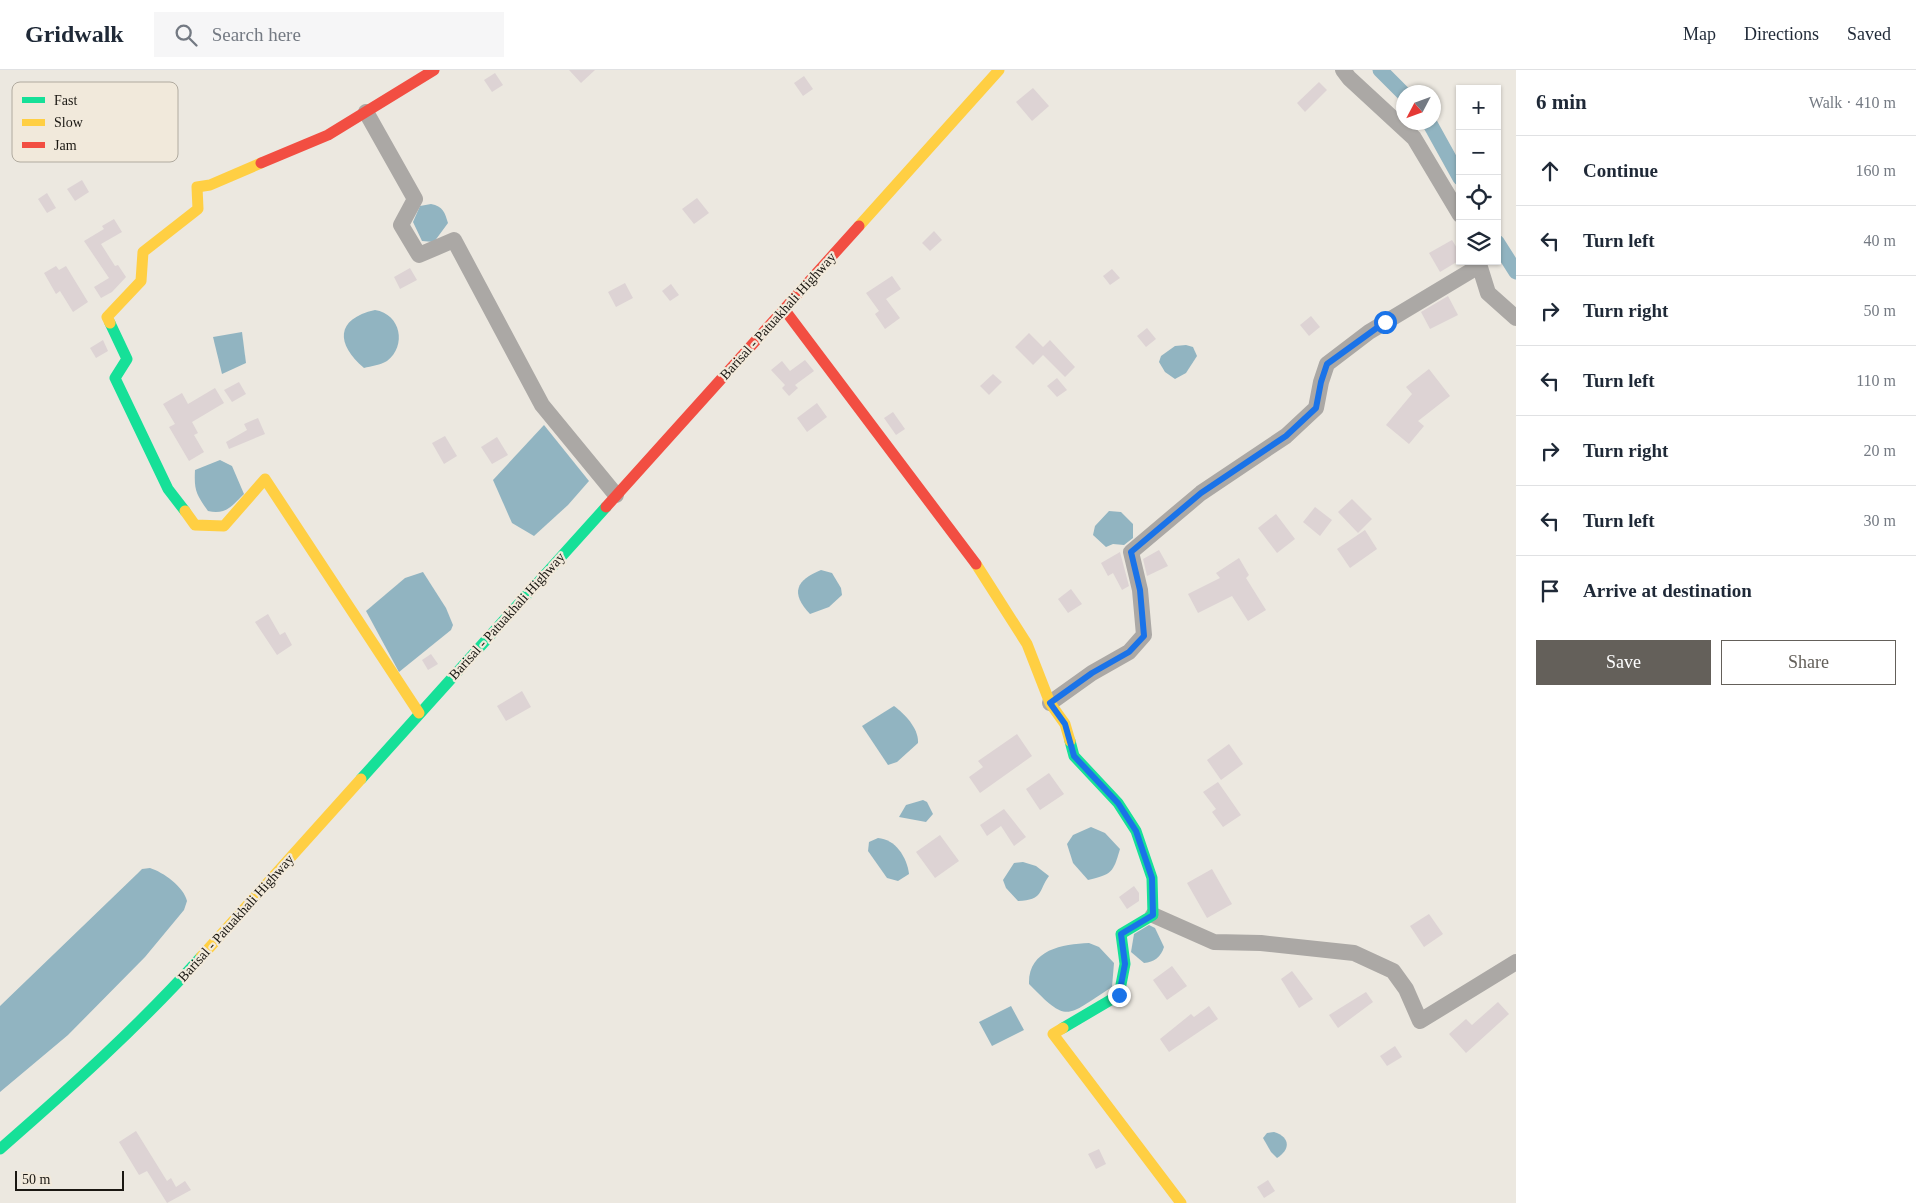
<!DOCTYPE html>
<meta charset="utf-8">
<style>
:root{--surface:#fff;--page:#f6f6f7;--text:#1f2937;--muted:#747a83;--line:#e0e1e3;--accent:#64605a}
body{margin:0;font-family:"Times New Roman",serif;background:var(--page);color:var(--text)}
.controls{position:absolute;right:15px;top:15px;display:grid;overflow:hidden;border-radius:0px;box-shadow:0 1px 4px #0004}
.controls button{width:45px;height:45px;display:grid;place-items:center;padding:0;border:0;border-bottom:1px solid var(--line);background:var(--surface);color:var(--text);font:25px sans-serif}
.compass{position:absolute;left:1396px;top:15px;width:45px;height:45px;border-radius:50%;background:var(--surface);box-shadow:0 1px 4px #0004;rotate:229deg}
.scale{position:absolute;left:15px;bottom:12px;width:109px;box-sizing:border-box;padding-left:5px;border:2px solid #1a1712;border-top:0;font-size:14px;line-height:18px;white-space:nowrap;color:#1a1712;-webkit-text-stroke:4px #f1e9db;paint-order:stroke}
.stop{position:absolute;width:15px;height:15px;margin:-11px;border:4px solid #1a73e8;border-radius:50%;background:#fff}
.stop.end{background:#1a73e8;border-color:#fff;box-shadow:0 1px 5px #0008}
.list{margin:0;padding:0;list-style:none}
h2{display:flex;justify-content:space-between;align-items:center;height:65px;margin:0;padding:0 20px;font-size:21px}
h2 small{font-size:16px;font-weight:400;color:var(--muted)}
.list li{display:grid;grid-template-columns:32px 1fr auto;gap:15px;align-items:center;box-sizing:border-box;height:70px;padding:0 20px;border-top:1px solid var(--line)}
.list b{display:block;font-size:19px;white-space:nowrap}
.list em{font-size:16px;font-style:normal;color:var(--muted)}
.actions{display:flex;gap:10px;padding:15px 20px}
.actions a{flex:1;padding:11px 0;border:1px solid var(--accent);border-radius:0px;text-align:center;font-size:18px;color:var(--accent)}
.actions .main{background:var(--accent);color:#fff}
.icon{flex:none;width:28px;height:28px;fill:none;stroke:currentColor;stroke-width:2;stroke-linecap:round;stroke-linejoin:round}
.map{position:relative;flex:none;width:1516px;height:1133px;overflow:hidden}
header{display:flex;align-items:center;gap:30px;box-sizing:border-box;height:70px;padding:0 25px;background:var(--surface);border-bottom:1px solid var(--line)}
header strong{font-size:24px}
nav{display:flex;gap:28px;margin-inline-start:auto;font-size:18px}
.search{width:350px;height:45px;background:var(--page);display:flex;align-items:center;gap:12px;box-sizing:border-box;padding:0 18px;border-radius:0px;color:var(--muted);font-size:19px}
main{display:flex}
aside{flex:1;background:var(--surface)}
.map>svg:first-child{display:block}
</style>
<header>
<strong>Gridwalk</strong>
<div class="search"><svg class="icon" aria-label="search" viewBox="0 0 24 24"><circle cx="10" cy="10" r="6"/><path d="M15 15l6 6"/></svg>Search here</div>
<nav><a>Map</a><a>Directions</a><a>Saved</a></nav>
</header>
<main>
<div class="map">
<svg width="1516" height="1133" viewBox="0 0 1516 1133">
<rect width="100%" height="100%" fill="#ece8e0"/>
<g fill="#91b4c1">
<path d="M 431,134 C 443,136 445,143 448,153 L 434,172 L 422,171 L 413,152 L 420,136 Z"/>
<path d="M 375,240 C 401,244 407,276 387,291 C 381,295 371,296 364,298 C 336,274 335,249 375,240 Z"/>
<path d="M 242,262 L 246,293 L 222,304 L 213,267 Z"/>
<path d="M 1186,275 L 1193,277 L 1197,286 L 1186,303 L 1175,309 L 1165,302 L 1159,292 L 1161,286 L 1175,276 Z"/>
<path d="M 544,355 L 589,411 L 568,435 L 534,466 L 512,453 L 493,410 Z"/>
<path d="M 220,390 L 232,396 L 244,424 C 232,436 226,445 208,441 C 196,424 194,420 195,400 Z"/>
<path d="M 1109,441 L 1121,442 L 1133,454 L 1133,468 L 1124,475 L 1113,474 L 1106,477 L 1093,465 L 1095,456 Z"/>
<path d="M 821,500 L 832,503 L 841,518 L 842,525 L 829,537 L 810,544 C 790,523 796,510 821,500 Z"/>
<path d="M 423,502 L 446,538 L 453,555 L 451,560 L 399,602 L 366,541 L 405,508 Z"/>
<path d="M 894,636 C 905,644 919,659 918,673 L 897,692 L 888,695 L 862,656 Z"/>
<path d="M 923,730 L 927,732 L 933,744 L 926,752 L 899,747 L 906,735 Z"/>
<path d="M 1091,757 L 1105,763 L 1120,779 C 1113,803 1112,804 1088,810 L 1073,793 L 1067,774 L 1073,765 Z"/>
<path d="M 878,768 C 895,769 907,787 909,804 L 898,811 L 887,808 L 868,781 L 869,772 Z"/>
<path d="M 1023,792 L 1036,796 L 1049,806 C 1038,821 1044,830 1018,831 L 1006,818 L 1003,810 L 1014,793 Z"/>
<path d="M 150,798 C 163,802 184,817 187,831 L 184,840 L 145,887 L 68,965 L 0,1022 L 0,936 L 137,804 L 142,799 Z"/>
<path d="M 1149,855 L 1155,858 L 1164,877 C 1161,887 1154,892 1144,893 L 1131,882 L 1134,864 Z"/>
<path d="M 1089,873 L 1099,877 L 1114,893 L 1112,917 C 1066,946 1069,955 1029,914 C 1028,880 1062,874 1089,873 Z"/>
<path d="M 1011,936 L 1024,960 L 992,976 L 979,952 Z"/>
<path d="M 1274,1062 C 1290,1067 1291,1079 1277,1088 L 1271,1082 L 1263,1068 L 1267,1063 Z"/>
</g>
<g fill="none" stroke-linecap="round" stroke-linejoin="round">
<g stroke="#91b4c1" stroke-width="15">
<path d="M 1380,0 L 1404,24"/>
<path d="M 1429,52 L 1460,108"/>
<path d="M 1497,172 L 1516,202"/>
</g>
</g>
<g fill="#ddd3d4">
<path d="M 569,0 L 595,0 L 581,13 Z"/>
<path d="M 495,3 L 503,15 L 492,22 L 484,10 Z"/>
<path d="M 804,6 L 813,19 L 803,26 L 794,13 Z"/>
<path d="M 1319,12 L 1327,20 L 1305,42 L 1297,33 Z"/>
<path d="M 1033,18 L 1049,36 L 1032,51 L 1016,32 Z"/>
<path d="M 82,110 L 89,122 L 75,131 L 67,119 Z"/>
<path d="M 47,123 L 56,138 L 47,143 L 38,129 Z"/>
<path d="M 697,128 L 709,143 L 694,154 L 682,139 Z"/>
<path d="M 114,149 L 122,162 L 101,174 L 115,196 L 118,195 L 126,207 L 112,222 L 101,228 L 94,217 L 109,208 L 84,171 L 104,159 L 102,156 Z"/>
<path d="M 934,161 L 942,170 L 930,181 L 922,173 Z"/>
<path d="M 1452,170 L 1460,183 L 1460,190 L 1440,202 L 1429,183 Z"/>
<path d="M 56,196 L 59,200 L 66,196 L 88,232 L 73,242 L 60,221 L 56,224 L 44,203 Z"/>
<path d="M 410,198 L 417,210 L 400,219 L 394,207 Z"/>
<path d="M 1112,199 L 1120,208 L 1110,215 L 1103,206 Z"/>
<path d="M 892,206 L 901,219 L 886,229 L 900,248 L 885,259 L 875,244 L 879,241 L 866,223 Z"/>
<path d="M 625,213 L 633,228 L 616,237 L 608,222 Z"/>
<path d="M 671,214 L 679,225 L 670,231 L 662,221 Z"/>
<path d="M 1448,226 L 1458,245 L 1430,259 L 1421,242 Z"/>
<path d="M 1311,246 L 1320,257 L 1309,266 L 1300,255 Z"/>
<path d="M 1147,258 L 1156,269 L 1146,277 L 1137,266 Z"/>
<path d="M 1029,263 L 1043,277 L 1050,270 L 1075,297 L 1065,307 L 1043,285 L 1033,295 L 1015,277 Z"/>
<path d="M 103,270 L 108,281 L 96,288 L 90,278 Z"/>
<path d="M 805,290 L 814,301 L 795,315 L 798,318 L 789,326 L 782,318 L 785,315 L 771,300 L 782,291 L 790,301 Z"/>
<path d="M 1429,299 L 1450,326 L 1418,351 L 1424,356 L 1409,374 L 1386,355 L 1412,324 L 1406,317 Z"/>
<path d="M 993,304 L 1002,312 L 989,325 L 980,316 Z"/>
<path d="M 1057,308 L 1067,320 L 1057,327 L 1047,316 Z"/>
<path d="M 239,312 L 246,324 L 232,332 L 224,320 Z"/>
<path d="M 215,318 L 224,333 L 192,352 L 198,363 L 194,365 L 204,382 L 189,391 L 169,357 L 175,354 L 163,334 L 182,323 L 188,334 Z"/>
<path d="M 817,333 L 827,347 L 807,362 L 797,348 Z"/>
<path d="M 893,342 L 905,359 L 896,365 L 884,348 Z"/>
<path d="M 258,348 L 265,364 L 229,379 L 226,372 L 247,360 L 244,354 Z"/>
<path d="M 445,366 L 457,386 L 444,394 L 432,373 Z"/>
<path d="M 497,367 L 508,385 L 492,394 L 481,377 Z"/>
<path d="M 1352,429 L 1372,449 L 1358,463 L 1338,442 Z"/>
<path d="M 1315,437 L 1332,450 L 1320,466 L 1303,452 Z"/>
<path d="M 1276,444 L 1295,469 L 1277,483 L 1258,458 Z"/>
<path d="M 1365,460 L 1377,479 L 1350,498 L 1337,479 Z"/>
<path d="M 1159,480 L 1168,496 L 1147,506 L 1143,489 Z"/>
<path d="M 1120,482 L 1129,516 L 1122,520 L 1113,503 L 1108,506 L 1101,493 Z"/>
<path d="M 1239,488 L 1249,505 L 1246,508 L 1266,540 L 1248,551 L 1232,526 L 1198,543 L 1188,524 L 1220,508 L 1216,503 Z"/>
<path d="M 1071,519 L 1082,534 L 1068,543 L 1058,529 Z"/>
<path d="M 268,544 L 280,565 L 285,562 L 292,575 L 277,585 L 255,552 Z"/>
<path d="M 431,584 L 438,594 L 428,600 L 422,590 Z"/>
<path d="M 522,621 L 531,637 L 506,651 L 497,636 Z"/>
<path d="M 1017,664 L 1032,686 L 980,723 L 969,707 L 983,697 L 978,691 Z"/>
<path d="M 1229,674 L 1243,694 L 1221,710 L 1207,690 Z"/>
<path d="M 1049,703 L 1064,724 L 1040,740 L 1026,719 Z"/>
<path d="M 1218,712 L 1241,745 L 1223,757 L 1212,742 L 1216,739 L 1203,722 Z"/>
<path d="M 1004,739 L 1026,767 L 1014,776 L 1001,756 L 987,766 L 980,755 Z"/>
<path d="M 940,765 L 959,791 L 935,808 L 916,782 Z"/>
<path d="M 1212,799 L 1232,834 L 1207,848 L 1187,813 Z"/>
<path d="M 1134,816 L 1139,823 L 1139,831 L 1127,839 L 1119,827 Z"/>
<path d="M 1429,844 L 1443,864 L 1424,877 L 1410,856 Z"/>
<path d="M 1172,896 L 1187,916 L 1167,930 L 1153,910 Z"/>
<path d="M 1292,901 L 1313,929 L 1299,938 L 1281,909 Z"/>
<path d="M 1366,922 L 1373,932 L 1338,958 L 1329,945 Z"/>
<path d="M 1498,932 L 1509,944 L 1466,983 L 1449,964 L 1466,949 L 1472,955 Z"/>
<path d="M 1209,936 L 1218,949 L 1169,982 L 1160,969 L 1191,944 L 1194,947 Z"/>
<path d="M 1395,976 L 1402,987 L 1387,996 L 1380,986 Z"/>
<path d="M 136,1061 L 167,1111 L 171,1108 L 176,1117 L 185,1111 L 191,1120 L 167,1133 L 147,1101 L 139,1105 L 119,1072 Z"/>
<path d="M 1099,1079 L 1106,1094 L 1096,1099 L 1088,1084 Z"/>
<path d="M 1268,1110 L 1275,1121 L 1264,1128 L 1257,1117 Z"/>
</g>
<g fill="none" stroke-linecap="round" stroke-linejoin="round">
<g stroke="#aba8a5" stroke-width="16">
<path d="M 1343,0 L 1349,8 L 1414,68 L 1460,145"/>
<path d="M 366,42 L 415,129 L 401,155 L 419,185 L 454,170 L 542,335 L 616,425"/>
<path d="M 1478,191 L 1488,223 L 1516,248"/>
<path d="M 1050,633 L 1092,603 L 1129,582 L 1144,565 L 1140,520 L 1131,482 L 1201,423 L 1286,366 L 1316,338 L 1321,312 L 1327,294 L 1369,262 L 1479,196"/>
<path d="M 1153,845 L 1214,872 L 1261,873 L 1354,883 L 1393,901 L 1406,919 L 1420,951 L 1516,892"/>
</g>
<g stroke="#16e098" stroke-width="11">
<path d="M 110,253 L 127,289 L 115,308 L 168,419 L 185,441"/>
<path d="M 361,709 L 606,437"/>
<path d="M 1063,958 L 1119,925 L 1125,894 L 1121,864 L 1153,845 L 1152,808 L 1136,761 L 1118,733 L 1074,686 L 1070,671"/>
<path d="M 0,1079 C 70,1018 139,956 201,887"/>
</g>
<g stroke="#ffcf43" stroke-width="11">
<path d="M 859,156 L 999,0"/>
<path d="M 110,253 L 107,247 L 141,211 L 143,182 L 198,139 L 197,117 L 210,115 L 261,93"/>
<path d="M 185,441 L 195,455 L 224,456 L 265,409 L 419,643"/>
<path d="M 976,494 L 1027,574 L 1050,633 L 1065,654 L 1070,671"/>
<path d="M 201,887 L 361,709"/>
<path d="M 1063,958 L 1053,964 L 1181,1133"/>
</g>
<g stroke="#f24e42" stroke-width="11">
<path d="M 261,93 L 328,65 L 434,0"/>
<path d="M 784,239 L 976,494"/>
<path d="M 606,437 L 859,156"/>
</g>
</g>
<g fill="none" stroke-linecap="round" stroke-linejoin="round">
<path stroke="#1a73e8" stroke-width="6" d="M 1119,925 L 1125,894 L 1121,864 L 1153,845 L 1152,808 L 1136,761 L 1118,733 L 1074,686 L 1065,654 L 1050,633 L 1092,603 L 1129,582 L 1144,566 L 1140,520 L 1131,482 L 1201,423 L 1286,366 L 1316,338 L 1321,312 L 1327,294 L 1385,252"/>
</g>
<g text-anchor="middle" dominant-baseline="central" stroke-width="4.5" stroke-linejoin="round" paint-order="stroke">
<g font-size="14" fill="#1a1712" stroke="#f1e9db">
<text transform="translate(778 246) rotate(-48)">Barisal - Patuakhali Highway</text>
<text transform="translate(507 546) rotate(-48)">Barisal - Patuakhali Highway</text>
<text transform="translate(236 848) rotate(-48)">Barisal - Patuakhali Highway</text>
</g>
</g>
<rect x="12" y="12" width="166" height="80" rx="8" fill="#f1e9db" stroke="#b0aa9f" stroke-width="1"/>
<rect x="22" y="27" width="23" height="6" fill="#16e098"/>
<rect x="22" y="49" width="23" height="7" fill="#ffcf43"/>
<rect x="22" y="72" width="23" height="6" fill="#f24e42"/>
<g font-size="14" fill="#1a1712">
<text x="54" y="35">Fast</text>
<text x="54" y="57">Slow</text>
<text x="54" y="80">Jam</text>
</g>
</svg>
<div class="controls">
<button>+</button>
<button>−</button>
<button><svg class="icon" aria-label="locate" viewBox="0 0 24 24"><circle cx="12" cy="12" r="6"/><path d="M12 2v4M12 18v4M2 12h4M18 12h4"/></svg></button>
<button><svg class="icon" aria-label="layers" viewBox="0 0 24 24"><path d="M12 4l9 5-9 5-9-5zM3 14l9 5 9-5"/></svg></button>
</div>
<svg class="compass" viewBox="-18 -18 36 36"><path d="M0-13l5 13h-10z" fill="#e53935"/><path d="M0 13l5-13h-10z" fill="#747a83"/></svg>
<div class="scale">50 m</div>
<div class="stop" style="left:1385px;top:252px"></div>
<div class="stop end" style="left:1119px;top:925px"></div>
</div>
<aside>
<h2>6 min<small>Walk · 410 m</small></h2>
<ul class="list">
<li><svg class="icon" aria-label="ahead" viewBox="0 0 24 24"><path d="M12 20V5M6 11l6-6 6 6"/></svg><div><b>Continue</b></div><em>160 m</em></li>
<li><svg class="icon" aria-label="left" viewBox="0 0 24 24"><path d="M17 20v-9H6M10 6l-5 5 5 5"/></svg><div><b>Turn left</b></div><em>40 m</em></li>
<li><svg class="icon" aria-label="right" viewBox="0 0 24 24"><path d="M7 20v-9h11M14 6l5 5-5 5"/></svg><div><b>Turn right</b></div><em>50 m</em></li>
<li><svg class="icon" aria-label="left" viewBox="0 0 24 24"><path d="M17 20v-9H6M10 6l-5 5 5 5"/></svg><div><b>Turn left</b></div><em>110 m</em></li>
<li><svg class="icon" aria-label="right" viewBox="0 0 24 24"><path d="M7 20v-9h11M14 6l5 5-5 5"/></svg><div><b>Turn right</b></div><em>20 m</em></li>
<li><svg class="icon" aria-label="left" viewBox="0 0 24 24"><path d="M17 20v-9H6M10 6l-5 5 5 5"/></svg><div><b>Turn left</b></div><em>30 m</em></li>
<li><svg class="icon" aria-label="arrive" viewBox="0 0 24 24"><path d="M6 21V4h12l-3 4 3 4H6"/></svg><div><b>Arrive at destination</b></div></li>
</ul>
<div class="actions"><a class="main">Save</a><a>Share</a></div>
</aside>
</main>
